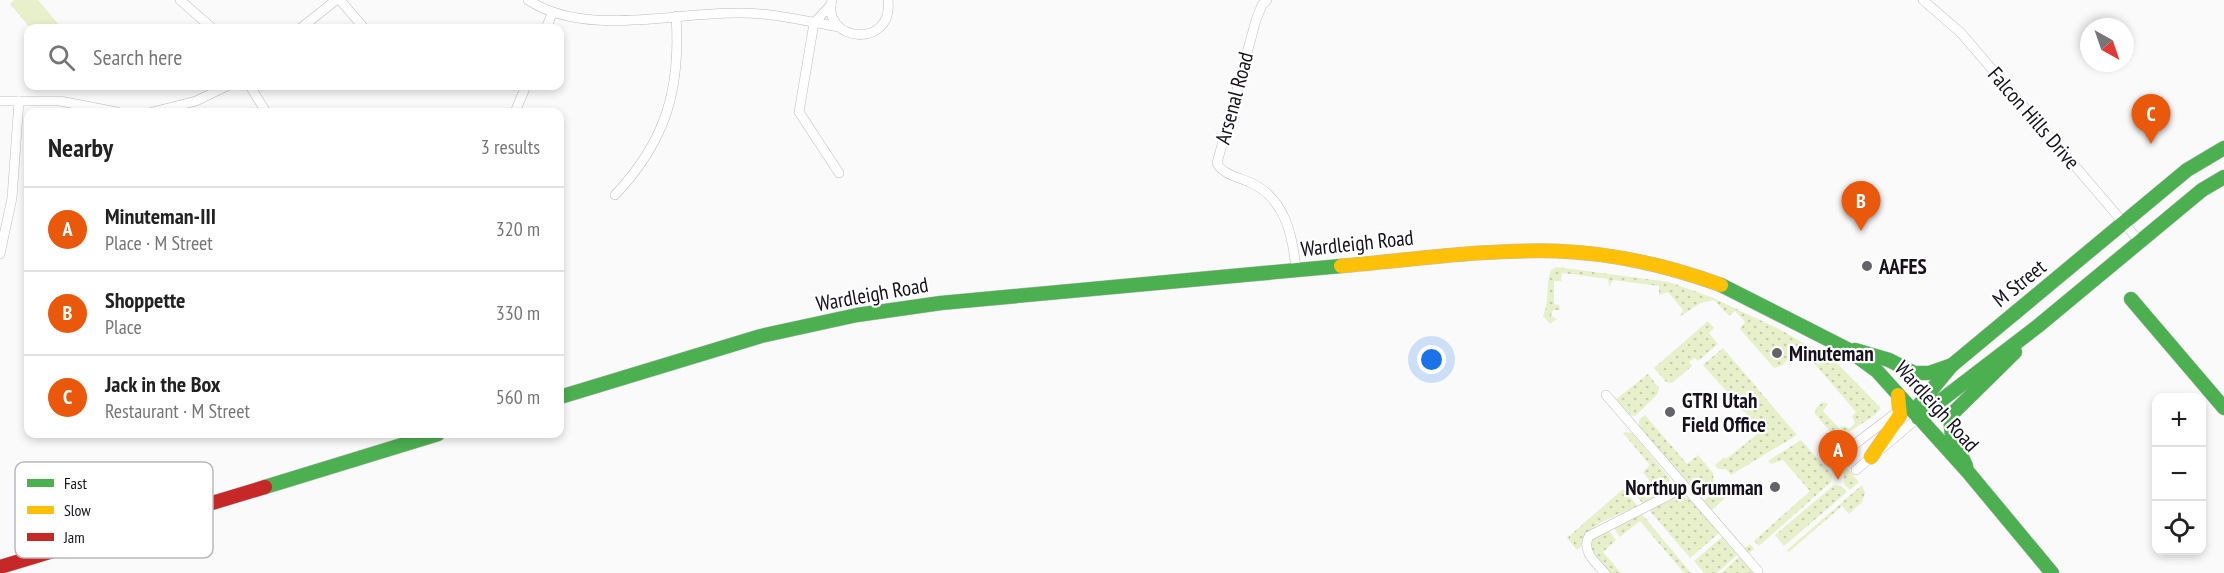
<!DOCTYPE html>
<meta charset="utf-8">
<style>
:root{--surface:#fff;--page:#f2f2f2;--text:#222;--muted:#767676;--line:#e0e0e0;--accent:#ea580c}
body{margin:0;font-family:"PT Sans Narrow",sans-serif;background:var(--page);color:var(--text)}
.controls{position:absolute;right:18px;bottom:18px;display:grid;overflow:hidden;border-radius:12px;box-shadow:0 3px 9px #0003}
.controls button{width:54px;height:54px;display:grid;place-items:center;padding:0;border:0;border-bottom:2px solid var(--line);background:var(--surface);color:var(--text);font:30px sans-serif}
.compass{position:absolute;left:2080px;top:18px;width:54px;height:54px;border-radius:50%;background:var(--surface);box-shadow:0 3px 9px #0003;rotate:140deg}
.you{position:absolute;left:1432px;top:360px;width:21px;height:21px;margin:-15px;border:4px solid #fff;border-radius:50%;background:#1a73e8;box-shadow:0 0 0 9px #1a73e833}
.badge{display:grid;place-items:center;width:39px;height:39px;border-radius:50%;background:var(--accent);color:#fff;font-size:20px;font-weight:700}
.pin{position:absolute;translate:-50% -50px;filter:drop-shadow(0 2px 3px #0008)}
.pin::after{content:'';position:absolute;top:32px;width:21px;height:18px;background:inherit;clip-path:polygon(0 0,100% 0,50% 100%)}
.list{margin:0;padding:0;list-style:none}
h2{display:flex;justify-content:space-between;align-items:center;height:78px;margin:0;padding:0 24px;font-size:26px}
h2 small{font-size:20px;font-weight:400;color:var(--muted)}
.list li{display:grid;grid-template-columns:39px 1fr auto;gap:18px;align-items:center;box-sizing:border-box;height:84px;padding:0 24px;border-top:2px solid var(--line)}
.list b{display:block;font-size:22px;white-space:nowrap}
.list p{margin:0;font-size:20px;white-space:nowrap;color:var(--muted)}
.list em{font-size:20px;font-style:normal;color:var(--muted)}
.icon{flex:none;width:33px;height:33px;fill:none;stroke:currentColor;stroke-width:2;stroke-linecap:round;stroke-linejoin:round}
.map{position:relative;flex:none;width:2224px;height:573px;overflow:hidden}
.search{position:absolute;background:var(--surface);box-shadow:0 3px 9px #0003;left:24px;top:24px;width:540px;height:66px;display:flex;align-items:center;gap:15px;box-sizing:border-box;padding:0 21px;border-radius:12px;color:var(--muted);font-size:22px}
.panel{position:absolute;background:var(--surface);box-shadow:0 3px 9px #0003;left:24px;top:108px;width:540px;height:330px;border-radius:12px}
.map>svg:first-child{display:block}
</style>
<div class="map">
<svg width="2224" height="573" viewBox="0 0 2224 573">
<defs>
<pattern id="grass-dots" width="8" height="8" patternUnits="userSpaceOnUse" patternTransform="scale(1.5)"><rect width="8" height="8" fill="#e8f0cb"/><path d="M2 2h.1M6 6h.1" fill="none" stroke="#c6cdae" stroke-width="1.8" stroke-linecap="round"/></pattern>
</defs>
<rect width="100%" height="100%" fill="#fafafa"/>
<g fill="url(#grass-dots)">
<path d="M 1557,267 L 1669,282 L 1711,297 L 1779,329 L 1835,361 L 1881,408 L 1875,415 L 1837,440 L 1815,414 L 1816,408 L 1823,402 L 1828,404 L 1823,411 L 1840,429 L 1844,426 L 1849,429 L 1855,423 L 1852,416 L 1856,412 L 1802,349 L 1781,366 L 1774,368 L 1740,329 L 1745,322 L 1735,311 L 1729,316 L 1714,300 L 1701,303 L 1679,317 L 1683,310 L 1668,292 L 1659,295 L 1659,286 L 1613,280 L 1609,287 L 1608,279 L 1562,273 L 1561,281 L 1554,281 L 1554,304 L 1559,305 L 1560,310 L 1553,310 L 1551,316 L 1557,319 L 1550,324 L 1543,316 C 1550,301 1545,285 1551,270 Z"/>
<path d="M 1708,321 L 1714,328 L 1709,333 L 1718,344 L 1698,361 L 1695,358 L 1689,362 L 1692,366 L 1672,383 L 1666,382 L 1654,368 Z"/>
<path d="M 1723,348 L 1797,435 L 1731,475 L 1726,469 L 1718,469 L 1715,465 L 1724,457 L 1726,459 L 1759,433 L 1757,430 L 1759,428 L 1703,365 Z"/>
<path d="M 1648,374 L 1659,388 L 1658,394 L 1635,416 L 1628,415 L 1615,400 Z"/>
<path d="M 1645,415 L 1687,464 L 1698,455 L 1713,473 L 1714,485 L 1698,496 L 1639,428 L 1639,420 Z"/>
<path d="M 1625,432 L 1632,433 L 1670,479 C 1671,494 1655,498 1643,504 L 1628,485 L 1631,482 L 1643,496 L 1654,487 L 1643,472 L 1650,465 L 1623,433 Z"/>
<path d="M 1801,440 L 1832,475 L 1831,482 L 1759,546 L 1754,541 L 1810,491 L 1783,460 L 1771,464 L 1768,461 Z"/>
<path d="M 1833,452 L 1859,482 L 1850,490 L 1844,484 L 1844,474 L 1835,472 L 1824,460 Z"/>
<path d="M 1834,485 L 1841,486 L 1847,492 L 1784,546 L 1775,535 Z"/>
<path d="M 1862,485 L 1865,493 L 1862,502 L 1849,514 L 1842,506 L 1789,552 L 1787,550 Z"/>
<path d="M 1721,488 L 1726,488 L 1731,493 L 1712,510 L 1745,548 L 1750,544 L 1754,549 L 1748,554 L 1703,501 Z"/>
<path d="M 1623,489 L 1638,506 C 1620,515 1584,524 1582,546 L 1577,550 L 1567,538 Z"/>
<path d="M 1680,496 L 1689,499 L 1719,533 L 1690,558 L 1649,510 Z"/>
<path d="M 1642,514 L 1691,573 L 1684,573 L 1640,521 L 1620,537 L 1613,527 Z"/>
<path d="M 1608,530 L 1616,540 L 1603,552 L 1621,573 L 1610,573 L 1591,551 L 1591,540 Z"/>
<path d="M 1722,537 L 1737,555 L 1717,573 L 1704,573 L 1694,561 Z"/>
<path d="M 1739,557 L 1753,573 L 1721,573 Z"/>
</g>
<path fill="#e8f0cb" d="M 14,0 L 38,0 L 60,26 L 57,28 L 30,28 L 10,4 Z"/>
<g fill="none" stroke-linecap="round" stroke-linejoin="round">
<g stroke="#bcbbc1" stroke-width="10">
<g id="street">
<path d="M 180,0 L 212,28"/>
<path d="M 340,0 L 364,28"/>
<path d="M 528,0 C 585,37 670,13 735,13 C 770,12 805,21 839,27"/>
<path d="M 832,0 C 821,42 894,50 888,0"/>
<path d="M 1267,0 L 1262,5 L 1256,20 L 1217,163 C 1222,174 1238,177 1249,182 C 1285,197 1293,236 1296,270"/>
<path d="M 1923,0 L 1961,33 L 2140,242"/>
<path d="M 814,23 L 799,112 L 839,173"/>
<path d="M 814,23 L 831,5"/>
<path d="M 301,28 L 336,0"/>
<path d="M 546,28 L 552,14"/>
<path d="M 250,86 L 266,112"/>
<path d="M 0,101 L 60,101 L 117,112"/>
<path d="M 152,112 L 196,101 L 227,86"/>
<path d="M 515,112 L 526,86"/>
<path d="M 615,195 C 666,141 681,89 676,16"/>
<path d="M 0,254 L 12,198 L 19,101"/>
<path d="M 1606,395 L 1758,571"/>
<path d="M 1842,454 L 1897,412"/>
<path d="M 1856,470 L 1918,418"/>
<path d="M 1605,573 C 1595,562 1581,551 1589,536 L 1685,487"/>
</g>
</g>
<g stroke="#bcbbc1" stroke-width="15">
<g id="fast">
<path d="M 1721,285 L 1847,349 L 1877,371 L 1968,472 L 2052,573"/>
<path d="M 2131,299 L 2224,408"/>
<path d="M 1855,350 L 1889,360 L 1914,373 L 1929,373 L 1952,365"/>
<path d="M 1952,365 L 1919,405 L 1918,418 L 2038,326 L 2202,190 L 2224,177"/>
<path d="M 1945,371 L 2187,170 L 2224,148"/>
<path d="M 560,397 L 761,336 L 857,315 L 941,303 L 1341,266"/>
<path d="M 1966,466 L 1952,436 L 1950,416 L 2015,352"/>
<path d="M 265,487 L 438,434"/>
</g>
</g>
<g stroke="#bcbbc1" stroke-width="15">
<g id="slow">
<path d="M 1341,266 C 1412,260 1484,249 1556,251 C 1611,253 1669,266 1721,285"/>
<path d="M 1871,457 L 1900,415 L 1898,395"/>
</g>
</g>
<g stroke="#bcbbc1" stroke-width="15">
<path id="jam" d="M 0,567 L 265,487"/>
</g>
<use href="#street" stroke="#fefefe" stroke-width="9"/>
<use href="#fast" stroke="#4caf50" stroke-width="14"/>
<use href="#slow" stroke="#ffc107" stroke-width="14"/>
<use href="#jam" stroke="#c62828" stroke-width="14"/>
</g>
<g fill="#65636a" stroke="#fff" stroke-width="2">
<circle cx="1867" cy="266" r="6"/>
<circle cx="1777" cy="353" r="6"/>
<circle cx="1670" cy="412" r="6"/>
<circle cx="1775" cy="487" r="6"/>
</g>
<g text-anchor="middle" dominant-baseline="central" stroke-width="4.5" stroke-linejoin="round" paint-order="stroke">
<g font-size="21" fill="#15111d" stroke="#fff">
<text transform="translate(1234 98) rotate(-75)">Arsenal Road</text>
<text transform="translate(2034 118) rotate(49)">Falcon Hills Drive</text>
<text transform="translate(1357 243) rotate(-6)">Wardleigh Road</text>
<text transform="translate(2019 283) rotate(-39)">M Street</text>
<text transform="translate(872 294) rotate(-10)">Wardleigh Road</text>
<text transform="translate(1937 406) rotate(48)">Wardleigh Road</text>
</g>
<g font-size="21" font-weight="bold" fill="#15111d" stroke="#fff" text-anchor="start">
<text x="1879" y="266">AAFES</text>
<text x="1789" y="353">Minuteman</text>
<text x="1682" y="400">GTRI Utah<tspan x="1682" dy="24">Field Office</tspan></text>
<text x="1763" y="487" text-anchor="end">Northup Grumman</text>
</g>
</g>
<rect x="15" y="462" width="198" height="96" rx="9" fill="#fff" stroke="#b9b8bb" stroke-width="1.5"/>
<rect x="27" y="479" width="27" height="8" fill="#4caf50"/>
<rect x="27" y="506" width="27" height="8" fill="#ffc107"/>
<rect x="27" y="533" width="27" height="8" fill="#c62828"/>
<g font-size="16" fill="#15111d">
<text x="64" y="489">Fast</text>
<text x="64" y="516">Slow</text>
<text x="64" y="543">Jam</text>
</g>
</svg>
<div class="controls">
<button>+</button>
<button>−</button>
<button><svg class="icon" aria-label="locate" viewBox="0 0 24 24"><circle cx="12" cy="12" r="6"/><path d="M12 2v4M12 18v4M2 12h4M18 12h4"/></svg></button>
</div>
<svg class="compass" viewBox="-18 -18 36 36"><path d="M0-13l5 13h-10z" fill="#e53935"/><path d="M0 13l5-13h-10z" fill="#767676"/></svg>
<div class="you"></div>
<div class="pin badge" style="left:1838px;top:480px">A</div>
<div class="pin badge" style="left:1861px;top:231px">B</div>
<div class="pin badge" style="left:2151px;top:144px">C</div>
<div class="search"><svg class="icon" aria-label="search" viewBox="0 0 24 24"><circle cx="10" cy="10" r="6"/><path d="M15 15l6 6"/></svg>Search here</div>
<section class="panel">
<h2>Nearby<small>3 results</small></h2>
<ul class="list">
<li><span class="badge">A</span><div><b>Minuteman-III</b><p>Place · M Street</p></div><em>320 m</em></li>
<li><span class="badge">B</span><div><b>Shoppette</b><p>Place</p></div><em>330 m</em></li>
<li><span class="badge">C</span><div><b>Jack in the Box</b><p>Restaurant · M Street</p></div><em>560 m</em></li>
</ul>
</section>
</div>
